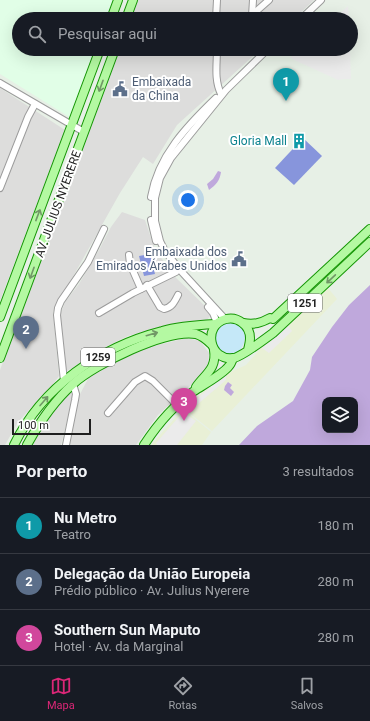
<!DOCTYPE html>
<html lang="pt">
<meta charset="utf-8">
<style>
:root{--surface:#171b24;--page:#242831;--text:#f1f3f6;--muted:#9ea1a6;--line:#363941;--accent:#db2777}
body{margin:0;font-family:Roboto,sans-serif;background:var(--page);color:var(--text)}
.controls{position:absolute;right:12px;bottom:12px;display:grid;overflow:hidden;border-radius:8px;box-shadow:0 4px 16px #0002}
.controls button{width:36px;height:36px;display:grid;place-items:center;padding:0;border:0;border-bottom:1px solid var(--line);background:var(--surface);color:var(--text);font:20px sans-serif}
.scale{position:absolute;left:12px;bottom:10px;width:79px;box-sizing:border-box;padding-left:4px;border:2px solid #1f1f1f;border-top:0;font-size:11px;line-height:14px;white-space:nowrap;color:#1f1f1f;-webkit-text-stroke:3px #fff;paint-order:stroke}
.you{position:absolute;left:188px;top:200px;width:14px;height:14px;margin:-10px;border:3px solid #fff;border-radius:50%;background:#1a73e8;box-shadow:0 0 0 6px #1a73e833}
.badge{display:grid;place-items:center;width:26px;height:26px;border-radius:50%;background:var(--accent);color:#fff;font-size:13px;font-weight:700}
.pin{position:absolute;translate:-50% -33px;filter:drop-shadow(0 1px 2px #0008)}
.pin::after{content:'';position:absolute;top:21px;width:14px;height:12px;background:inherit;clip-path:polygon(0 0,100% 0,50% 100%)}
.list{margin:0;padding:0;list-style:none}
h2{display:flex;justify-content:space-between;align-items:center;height:52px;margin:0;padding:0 16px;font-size:17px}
h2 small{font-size:13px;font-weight:400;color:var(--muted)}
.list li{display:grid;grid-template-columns:26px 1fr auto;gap:12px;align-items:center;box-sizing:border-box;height:56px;padding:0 16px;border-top:1px solid var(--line)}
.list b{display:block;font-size:15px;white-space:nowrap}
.list p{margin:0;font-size:13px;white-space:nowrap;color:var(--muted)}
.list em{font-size:13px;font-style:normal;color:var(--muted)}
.icon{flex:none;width:22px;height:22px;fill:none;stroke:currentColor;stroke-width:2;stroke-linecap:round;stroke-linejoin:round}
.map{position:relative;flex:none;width:370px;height:445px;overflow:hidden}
.search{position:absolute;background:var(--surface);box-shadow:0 4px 16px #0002;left:12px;right:12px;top:12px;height:44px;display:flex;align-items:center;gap:10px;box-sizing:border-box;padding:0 14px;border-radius:22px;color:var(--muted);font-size:15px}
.sheet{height:220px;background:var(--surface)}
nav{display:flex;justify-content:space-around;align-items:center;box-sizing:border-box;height:56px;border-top:1px solid var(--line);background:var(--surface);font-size:11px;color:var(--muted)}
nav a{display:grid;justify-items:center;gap:2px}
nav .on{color:var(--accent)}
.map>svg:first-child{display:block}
</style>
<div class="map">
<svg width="370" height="445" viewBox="0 0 370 445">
<rect width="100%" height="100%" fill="#e7f0e6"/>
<g fill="#dddddc">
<path d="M 137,0 L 314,0 L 294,19 L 130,19 Z"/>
<path d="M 119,49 L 261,49 L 177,125 L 153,164 L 143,157 L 120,193 L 53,312 L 59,376 L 54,383 L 18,422 L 5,445 L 0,445 L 0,370 L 82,145 Z"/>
<path d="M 0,88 L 65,130 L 0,301 Z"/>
<path d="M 122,212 L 145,220 L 154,247 L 172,274 L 207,308 L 210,316 L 207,320 L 200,322 L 168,325 L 128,336 L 95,352 L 81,363 L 67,371 L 64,359 L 60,315 L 65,302 L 79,284 L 99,250 L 111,227 Z"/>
<path d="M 187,338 L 200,341 L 209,353 L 208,367 L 191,385 L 158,415 L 136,445 L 67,445 L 77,400 L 90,375 L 112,363 L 141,349 Z"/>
<path d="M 70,390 L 73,398 L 61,445 L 30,445 L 53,408 Z"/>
</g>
<g fill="#e9f0d6">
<path d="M 328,288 L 337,299 L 212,431 L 183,408 L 226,374 L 246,365 L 268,340 Z"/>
<path d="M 183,409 L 211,432 L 202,445 L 151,445 Z"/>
</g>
<path fill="#e1fee7" d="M 0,0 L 113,0 L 106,19 L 19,19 L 19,49 L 95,49 L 71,118 L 0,74 Z"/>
<path fill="#c5e8f8" d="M 229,322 C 258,325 242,365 222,353 C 219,351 216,346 214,343 L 217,328 L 224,323 Z"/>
<g fill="#8795dc">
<path d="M 303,138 L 322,156 L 294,185 L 275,168 Z"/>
<path d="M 150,254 L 155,274 L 144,276 L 139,256 Z"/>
</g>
<g fill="#ebebeb">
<path d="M 348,6 L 349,19 L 334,19 Z"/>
<path d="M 301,49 L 350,49 L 351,79 L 344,79 L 338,80 L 290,58 Z"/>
<path d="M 287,324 L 292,331 L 269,353 L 262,348 L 269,340 Z"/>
<path d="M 226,374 L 226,380 L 191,410 L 187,407 Z"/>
<path d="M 183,412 L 196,421 L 177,445 L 157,445 L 156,443 Z"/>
</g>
<g fill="#bfa8dc" fill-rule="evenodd">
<path d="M 218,171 L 221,172 C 220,180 216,185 209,190 L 207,184 L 213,179 Z"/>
<path d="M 370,285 L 370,445 L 239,445 L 257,426 L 293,401 L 310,370 L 312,357 L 332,327 L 349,305 ZM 325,400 L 355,400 L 355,430 L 325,430 Z"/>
<path d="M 228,382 L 232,385 L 230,388 L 234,392 L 231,396 L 224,390 L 225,386 Z"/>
</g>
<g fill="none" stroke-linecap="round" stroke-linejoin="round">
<g stroke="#9c9c9c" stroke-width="8">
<g id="minor">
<path d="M 252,15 L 269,0"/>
<path d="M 252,16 L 253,0"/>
<path d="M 216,19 L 217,0"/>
<path d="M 301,19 L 321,0"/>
<path d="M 217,49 C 217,64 214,80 221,94"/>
<path d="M 0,83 L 84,132"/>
<path d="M 0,188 L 28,117 L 35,104"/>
<path d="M 151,197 C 158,156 187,126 216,98"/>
<path d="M 151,220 L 156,241"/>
<path d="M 129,255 L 130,264 L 141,289"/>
<path d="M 147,285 L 160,307 L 164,309 C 172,307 174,303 178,295"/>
<path d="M 208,307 L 213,313 L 217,323"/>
<path d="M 99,313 L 133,293 L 176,272"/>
<path d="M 225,319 L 180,270 L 165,251 L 160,241 L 155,221 L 155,198 L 160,178 L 171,158 L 226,90 L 268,49"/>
<path d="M 64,381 L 57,315 L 58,308 L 61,301 L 88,262 L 104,229"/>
<path d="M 108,413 L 135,382 L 145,376 L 153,381 L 178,406"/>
<path d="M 66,445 L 75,400 L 76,394 L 73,384"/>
</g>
</g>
<g stroke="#159605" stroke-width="10">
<g id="major">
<path d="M 111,19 L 118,0"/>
<path d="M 126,19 L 133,0"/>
<path d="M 0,317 L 100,49"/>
<path d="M 243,323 C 254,325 261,323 270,318 L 273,319 L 370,229"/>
<path d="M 248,350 C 249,346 250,342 250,338 C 250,326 238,316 226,319 C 202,325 209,362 234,358 C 242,356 265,339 273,333 L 370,242"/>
<path d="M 0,358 L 115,49"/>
<path d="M 196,387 C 205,374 217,369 214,350"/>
<path d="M 14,445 C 42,387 100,347 162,331 C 179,326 198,325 216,324"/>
<path d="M 27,445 C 39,423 54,401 73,384 C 95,364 166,329 196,334 C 202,336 207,340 211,344"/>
<path d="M 144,445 C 157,425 174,405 194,391 C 203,385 222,375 229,366 C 231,364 232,361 233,358"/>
</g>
</g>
<use href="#minor" stroke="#fff" stroke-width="6"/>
<use href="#major" stroke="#b4f9a2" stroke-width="8"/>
</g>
<defs><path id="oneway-shaft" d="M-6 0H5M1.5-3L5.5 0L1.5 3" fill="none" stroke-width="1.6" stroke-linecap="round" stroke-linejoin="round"/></defs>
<g stroke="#719767">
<use href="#oneway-shaft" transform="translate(101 86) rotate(110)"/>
<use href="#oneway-shaft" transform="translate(38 215) rotate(-69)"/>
<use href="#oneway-shaft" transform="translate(32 273) rotate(110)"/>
<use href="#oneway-shaft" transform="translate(331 279) rotate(137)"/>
<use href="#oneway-shaft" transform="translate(152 334) rotate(-16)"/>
<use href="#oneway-shaft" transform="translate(44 401) rotate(-49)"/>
</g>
<defs>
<g id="civic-bare" transform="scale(1.2)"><path d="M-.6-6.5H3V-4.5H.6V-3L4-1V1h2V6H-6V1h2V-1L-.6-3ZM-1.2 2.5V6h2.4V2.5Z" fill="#5c6f8a" stroke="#fff" stroke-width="2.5" paint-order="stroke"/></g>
<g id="building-bare" transform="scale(1.2)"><path d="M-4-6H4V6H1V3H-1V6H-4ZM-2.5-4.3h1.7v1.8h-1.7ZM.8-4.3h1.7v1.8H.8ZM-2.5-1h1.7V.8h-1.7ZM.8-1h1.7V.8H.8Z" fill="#0f9aa8" stroke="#fff" stroke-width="2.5" paint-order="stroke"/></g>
</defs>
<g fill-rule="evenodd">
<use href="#civic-bare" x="120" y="89"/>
<use href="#building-bare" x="299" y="141"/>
<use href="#civic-bare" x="239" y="259"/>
</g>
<g text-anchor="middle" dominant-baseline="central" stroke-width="4" stroke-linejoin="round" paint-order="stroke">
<g fill="#fff" stroke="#626262" stroke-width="1">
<rect x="288" y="294" width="34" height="18" rx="3"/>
<rect x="81" y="348" width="34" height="18" rx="3"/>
</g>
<g font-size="11" font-weight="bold" fill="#1f1f1f">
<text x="305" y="303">1251</text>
<text x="98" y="357">1259</text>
</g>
<g font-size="12" fill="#4e5e75" stroke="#fff" text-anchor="start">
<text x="132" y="82">Embaixada<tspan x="132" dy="14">da China</tspan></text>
<text x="227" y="252" text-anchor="end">Embaixada dos<tspan x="227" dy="14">Emirados Árabes Unidos</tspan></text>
</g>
<g font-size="12" fill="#0d838f" stroke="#fff" text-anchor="end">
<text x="287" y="141">Gloria Mall</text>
</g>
<g font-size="12" fill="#1f1f1f" stroke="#fff">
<text transform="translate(58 204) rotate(-70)">AV. JULIUS NYERERE</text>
</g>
</g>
</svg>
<div class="controls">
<button><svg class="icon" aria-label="layers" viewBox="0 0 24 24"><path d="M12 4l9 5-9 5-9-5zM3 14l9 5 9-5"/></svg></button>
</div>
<div class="scale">100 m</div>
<div class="you"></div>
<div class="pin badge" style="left:286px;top:101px;background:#0f9aa8">1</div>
<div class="pin badge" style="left:26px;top:349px;background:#5c6f8a">2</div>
<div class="pin badge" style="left:184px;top:421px;background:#d1479c">3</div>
<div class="search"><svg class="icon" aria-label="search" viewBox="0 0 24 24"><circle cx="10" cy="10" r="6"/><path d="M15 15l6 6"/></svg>Pesquisar aqui</div>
</div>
<section class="sheet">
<h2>Por perto<small>3 resultados</small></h2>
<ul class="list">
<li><span class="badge" style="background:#0f9aa8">1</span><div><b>Nu Metro</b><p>Teatro</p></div><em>180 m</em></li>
<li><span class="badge" style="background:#5c6f8a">2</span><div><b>Delegação da União Europeia</b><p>Prédio público · Av. Julius Nyerere</p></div><em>280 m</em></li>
<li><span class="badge" style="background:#d1479c">3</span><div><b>Southern Sun Maputo</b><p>Hotel · Av. da Marginal</p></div><em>280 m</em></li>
</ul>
</section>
<nav>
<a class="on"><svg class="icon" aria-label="map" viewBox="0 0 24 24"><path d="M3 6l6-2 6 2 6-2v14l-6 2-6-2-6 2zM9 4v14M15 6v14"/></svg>Mapa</a>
<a><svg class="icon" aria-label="directions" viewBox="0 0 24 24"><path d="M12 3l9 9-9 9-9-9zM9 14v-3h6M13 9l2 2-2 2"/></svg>Rotas</a>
<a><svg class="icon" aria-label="saved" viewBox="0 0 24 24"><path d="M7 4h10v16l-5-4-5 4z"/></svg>Salvos</a>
</nav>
